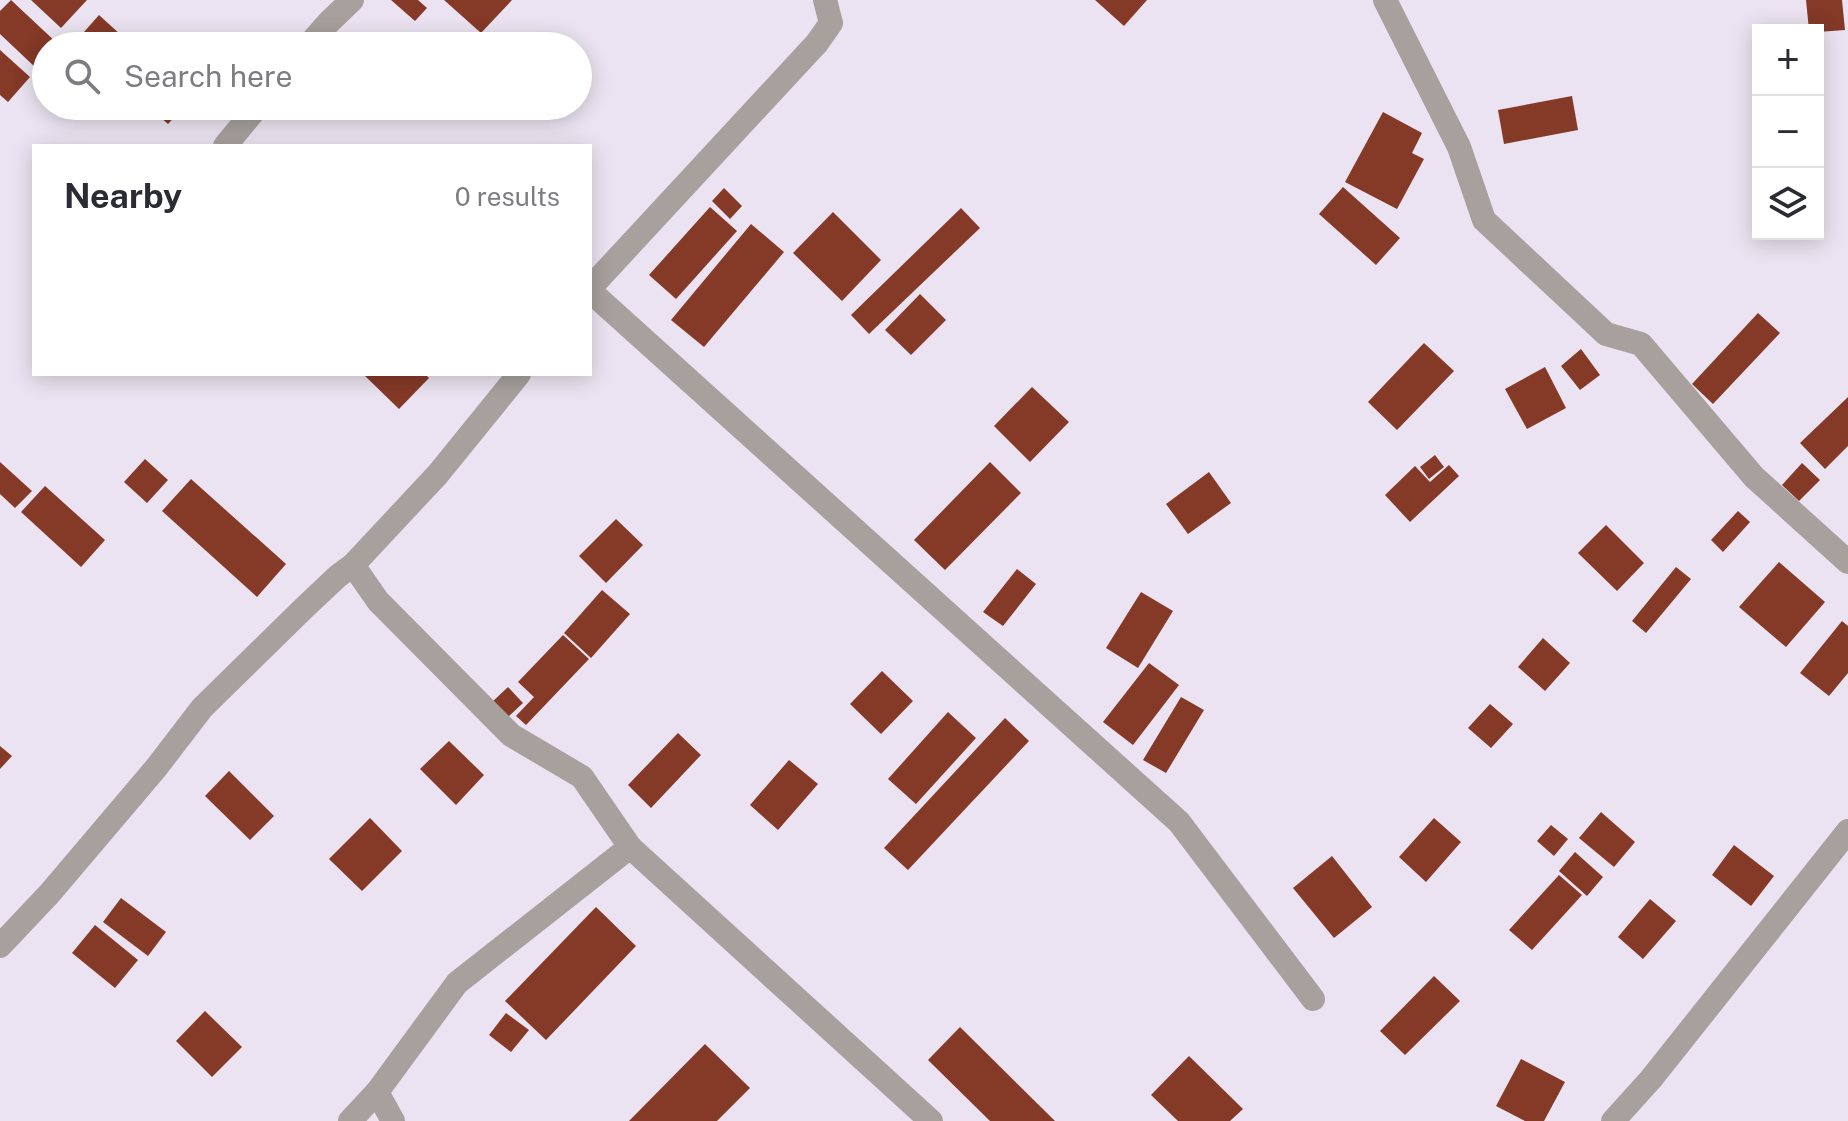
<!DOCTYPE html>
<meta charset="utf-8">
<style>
:root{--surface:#fff;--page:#f2f2f3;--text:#2b2b33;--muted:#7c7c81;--line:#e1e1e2}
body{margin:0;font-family:"Public Sans",sans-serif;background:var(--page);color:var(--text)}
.controls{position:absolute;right:24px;top:24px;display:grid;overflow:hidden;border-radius:0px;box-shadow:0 4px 20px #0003}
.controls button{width:72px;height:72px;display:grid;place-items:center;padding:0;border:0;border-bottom:2px solid var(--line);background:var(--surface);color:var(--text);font:40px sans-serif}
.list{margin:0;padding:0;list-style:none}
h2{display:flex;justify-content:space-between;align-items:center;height:104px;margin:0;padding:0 32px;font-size:34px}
h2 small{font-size:26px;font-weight:400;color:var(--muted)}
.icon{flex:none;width:44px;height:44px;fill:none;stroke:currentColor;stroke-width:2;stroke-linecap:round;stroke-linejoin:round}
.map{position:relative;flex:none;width:1848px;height:1121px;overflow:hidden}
.search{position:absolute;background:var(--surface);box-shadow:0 4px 20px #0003;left:32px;top:32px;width:560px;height:88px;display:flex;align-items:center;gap:20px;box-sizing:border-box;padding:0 28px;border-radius:44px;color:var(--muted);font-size:30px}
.panel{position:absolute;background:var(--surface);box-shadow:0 4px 20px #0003;left:32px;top:144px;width:560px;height:232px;border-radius:0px}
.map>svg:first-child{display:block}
</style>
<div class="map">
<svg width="1848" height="1121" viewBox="0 0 1848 1121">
<rect width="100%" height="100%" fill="#ebe3f1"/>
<g fill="#853927">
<path d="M 11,0 L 58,44 L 56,46 L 46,46 L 46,57 L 36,68 L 0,34 L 0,11 Z"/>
<path d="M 31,0 L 87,0 L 61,28 Z"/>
<path d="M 391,0 L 418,0 L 427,8 L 415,21 Z"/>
<path d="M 444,0 L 512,0 L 481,33 Z"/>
<path d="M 1095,0 L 1147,0 L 1124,26 Z"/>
<path d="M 1806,0 L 1842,0 L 1845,30 L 1818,32 L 1818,30 L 1809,30 Z"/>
<path d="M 99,15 L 133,46 L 82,46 L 76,41 Z"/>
<path d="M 0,50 L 30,77 L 8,102 L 0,95 Z"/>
<path d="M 1572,96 L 1578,130 L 1504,144 L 1498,110 Z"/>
<path d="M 148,106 L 185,106 L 168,124 Z"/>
<path d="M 1383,112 L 1422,133 L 1412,153 L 1424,159 L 1397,209 L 1345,182 Z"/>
<path d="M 1343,187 L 1400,238 L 1376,265 L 1319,214 Z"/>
<path d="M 724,188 L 742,206 L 730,219 L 712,201 Z"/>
<path d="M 710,207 L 737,231 L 676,299 L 649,275 Z"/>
<path d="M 961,208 L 980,228 L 869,334 L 851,315 Z"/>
<path d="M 833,212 L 881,260 L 842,301 L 793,253 Z"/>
<path d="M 751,224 L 784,252 L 704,347 L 671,320 Z"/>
<path d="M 920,294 L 946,320 L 911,355 L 885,330 Z"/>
<path d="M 1758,313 L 1780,333 L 1713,404 L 1692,384 Z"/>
<path d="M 1424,343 L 1454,371 L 1397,430 L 1368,402 Z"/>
<path d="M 1581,349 L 1600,375 L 1580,390 L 1561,366 Z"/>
<path d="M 1545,367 L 1566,408 L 1527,429 L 1505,389 Z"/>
<path d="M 363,374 L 425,374 L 429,378 L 399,409 Z"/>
<path d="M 1032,387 L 1069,422 L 1030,462 L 994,426 Z"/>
<path d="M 1848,397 L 1848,446 L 1825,469 L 1800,443 Z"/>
<path d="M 1435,455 L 1444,467 L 1429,479 L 1420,467 Z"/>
<path d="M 145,459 L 168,480 L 147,503 L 124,482 Z"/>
<path d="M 0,462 L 32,491 L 15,508 L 0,494 Z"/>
<path d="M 990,462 L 1021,493 L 945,570 L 914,540 Z"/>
<path d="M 1802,463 L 1820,480 L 1799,501 L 1782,485 Z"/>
<path d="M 1449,465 L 1459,476 L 1410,522 L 1385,495 L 1415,466 L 1430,482 Z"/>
<path d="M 1209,472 L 1231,503 L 1188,534 L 1166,504 Z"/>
<path d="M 191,479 L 286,564 L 257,597 L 162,511 Z"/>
<path d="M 45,486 L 105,540 L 81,567 L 21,512 Z"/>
<path d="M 1738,511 L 1750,522 L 1723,552 L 1711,540 Z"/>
<path d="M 616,519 L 643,545 L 606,583 L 579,556 Z"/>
<path d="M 1606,525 L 1644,563 L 1617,591 L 1578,553 Z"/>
<path d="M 1779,562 L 1825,602 L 1786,647 L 1739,607 Z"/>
<path d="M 1676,567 L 1691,579 L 1646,633 L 1632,621 Z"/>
<path d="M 1017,569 L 1036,584 L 1003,626 L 983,612 Z"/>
<path d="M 602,590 L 630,614 L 591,658 L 564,633 Z"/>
<path d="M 1141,592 L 1173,611 L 1138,668 L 1106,648 Z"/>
<path d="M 1842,621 L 1848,626 L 1848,673 L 1829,696 L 1800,673 Z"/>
<path d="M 563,635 L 589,659 L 526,725 L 516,716 L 534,697 L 518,682 Z"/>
<path d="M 1543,638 L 1570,663 L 1545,691 L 1518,667 Z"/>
<path d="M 1149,663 L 1179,685 L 1133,745 L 1103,722 Z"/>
<path d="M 882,671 L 913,701 L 881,734 L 850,704 Z"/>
<path d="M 508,687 L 523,703 L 507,718 L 491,703 Z"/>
<path d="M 1181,697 L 1204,710 L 1166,773 L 1143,760 Z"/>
<path d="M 1490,704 L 1513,724 L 1491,748 L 1468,728 Z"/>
<path d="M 948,712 L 976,738 L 916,804 L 888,779 Z"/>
<path d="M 1005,718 L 1029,741 L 908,870 L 884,848 Z"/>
<path d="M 678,733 L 701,755 L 651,808 L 628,785 Z"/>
<path d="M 449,741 L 484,775 L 456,805 L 420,769 Z"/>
<path d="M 0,746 L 12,756 L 0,769 Z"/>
<path d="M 789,760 L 818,784 L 778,830 L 750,805 Z"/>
<path d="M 229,771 L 274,816 L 250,840 L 205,796 Z"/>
<path d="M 1601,812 L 1635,842 L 1614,867 L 1579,838 Z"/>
<path d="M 370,818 L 402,851 L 362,891 L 329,859 Z"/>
<path d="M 1434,818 L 1461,842 L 1426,882 L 1399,857 Z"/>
<path d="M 1551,825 L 1568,839 L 1554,856 L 1537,841 Z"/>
<path d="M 1734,845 L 1774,876 L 1751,906 L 1712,875 Z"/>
<path d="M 1575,852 L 1603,877 L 1587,896 L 1559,871 Z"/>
<path d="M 1332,856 L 1372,907 L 1334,938 L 1293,888 Z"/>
<path d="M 1559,875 L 1582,895 L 1532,950 L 1509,930 Z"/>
<path d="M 121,898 L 166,932 L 148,956 L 103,922 Z"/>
<path d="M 1650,899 L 1676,921 L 1643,959 L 1618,937 Z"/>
<path d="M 596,907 L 636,946 L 546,1040 L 505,1001 Z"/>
<path d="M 95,925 L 138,960 L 115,988 L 72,953 Z"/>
<path d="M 1434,976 L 1460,1001 L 1405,1055 L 1380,1031 Z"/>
<path d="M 205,1011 L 242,1047 L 212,1077 L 176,1041 Z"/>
<path d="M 506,1013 L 529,1030 L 511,1052 L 489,1035 Z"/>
<path d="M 960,1027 L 1055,1121 L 990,1121 L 928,1060 Z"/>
<path d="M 705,1044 L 750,1088 L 717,1121 L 629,1121 Z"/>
<path d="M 1189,1056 L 1243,1109 L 1230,1121 L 1178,1121 L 1151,1095 Z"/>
<path d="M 1521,1059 L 1565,1082 L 1544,1121 L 1525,1121 L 1496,1106 Z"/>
</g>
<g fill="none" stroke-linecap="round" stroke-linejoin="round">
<g stroke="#a7a09d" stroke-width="24">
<path d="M 1385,0 L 1459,147 L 1484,220 L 1606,334 L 1641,344 L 1754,477 L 1848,562"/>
<path d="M 308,46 L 329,22 L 352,0"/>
<path d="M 225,146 L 258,106"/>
<path d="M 590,288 L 817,43 L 831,23 L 825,0"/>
<path d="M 590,291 L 1179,822 L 1313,999"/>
<path d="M 353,565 L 378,601 L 511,735 L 582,777 L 630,847"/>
<path d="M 0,946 L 50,893 L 156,768 L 202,708 L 304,608 L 338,576 L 353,565 L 438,474 L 519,374"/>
<path d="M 350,1121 L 377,1092"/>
<path d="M 393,1121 L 377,1092 L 457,983 L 630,847 L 931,1121"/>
<path d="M 1613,1121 L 1651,1079 L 1848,831"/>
</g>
</g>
</svg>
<div class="controls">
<button>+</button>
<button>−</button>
<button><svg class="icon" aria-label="layers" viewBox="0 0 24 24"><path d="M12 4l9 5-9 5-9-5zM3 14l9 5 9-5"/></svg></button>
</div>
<div class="search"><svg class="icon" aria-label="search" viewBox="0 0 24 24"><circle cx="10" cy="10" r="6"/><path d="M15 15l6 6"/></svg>Search here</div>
<section class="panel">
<h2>Nearby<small>0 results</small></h2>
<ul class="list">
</ul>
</section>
</div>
